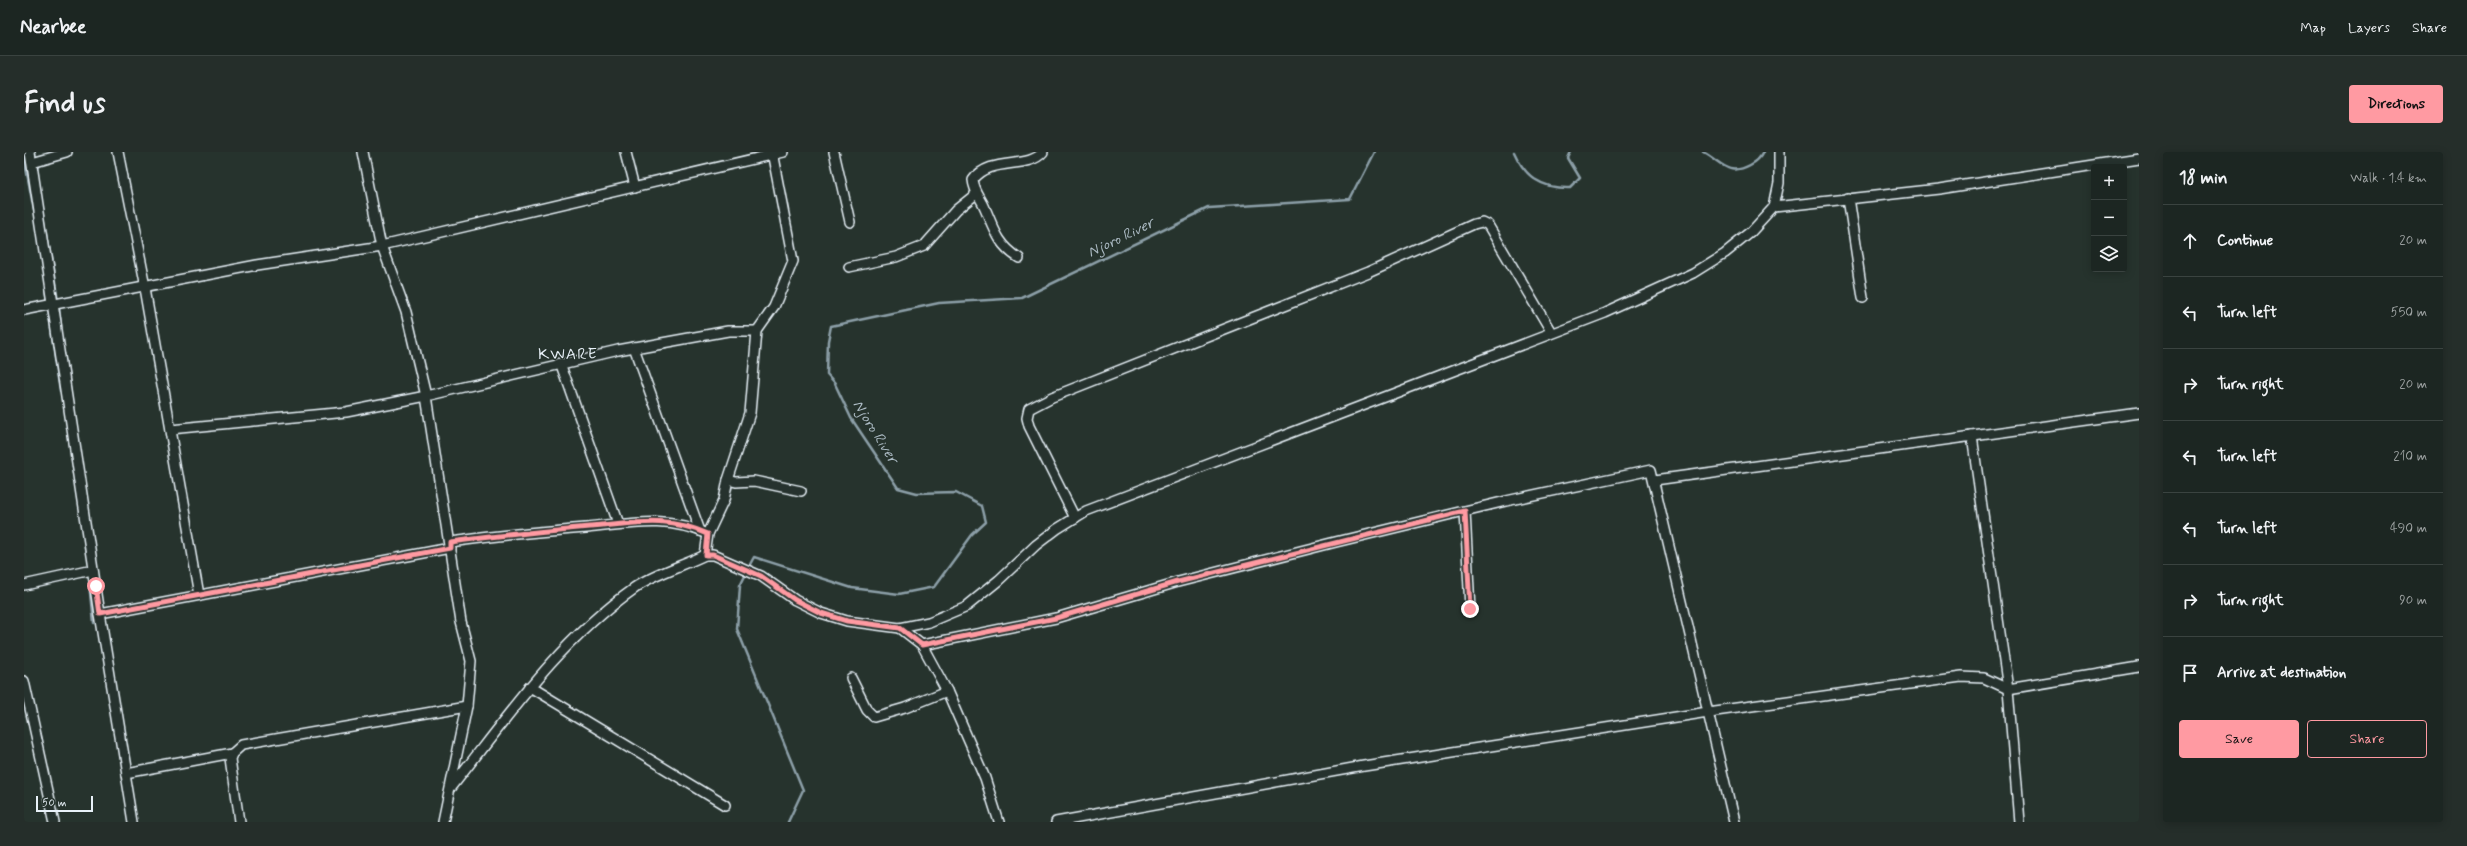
<!DOCTYPE html>
<meta charset="utf-8">
<style>
:root{--surface:#1c2622;--page:#252e2a;--text:#f1f3f6;--muted:#a0a5a5;--line:#3a4340;--accent:#ff9aa2}
body{margin:0;font-family:Mynerve,sans-serif;background:var(--page);color:var(--text)}
.controls{position:absolute;right:12px;top:12px;display:grid;overflow:hidden;border-radius:4px;box-shadow:0 2px 10px #0003}
.controls button{width:36px;height:36px;display:grid;place-items:center;padding:0;border:0;border-bottom:1px solid var(--line);background:var(--surface);color:var(--text);font:20px sans-serif}
.scale{position:absolute;left:12px;bottom:10px;width:57px;box-sizing:border-box;padding-left:4px;border:2px solid #e8f1f8;border-top:0;font-size:11px;line-height:14px;white-space:nowrap;color:#e8f1f8;-webkit-text-stroke:3px #26332d;paint-order:stroke}
.stop{position:absolute;width:12px;height:12px;margin:-9px;border:3px solid #ff9aa2;border-radius:50%;background:#fff}
.stop.end{background:#ff9aa2;border-color:#fff;box-shadow:0 1px 4px #0008}
.list{margin:0;padding:0;list-style:none}
h2{display:flex;justify-content:space-between;align-items:center;height:52px;margin:0;padding:0 16px;font-size:17px}
h2 small{font-size:13px;font-weight:400;color:var(--muted)}
.list li{display:grid;grid-template-columns:26px 1fr auto;gap:12px;align-items:center;box-sizing:border-box;height:72px;padding:0 16px;border-top:1px solid var(--line)}
.list b{display:block;font-size:15px;white-space:nowrap}
.list em{font-size:13px;font-style:normal;color:var(--muted)}
.actions{display:flex;gap:8px;padding:12px 16px}
.actions a{flex:1;padding:9px 0;border:1px solid var(--accent);border-radius:4px;text-align:center;font-size:14px;color:var(--accent)}
.actions .main{background:var(--accent);color:#111}
.icon{flex:none;width:22px;height:22px;fill:none;stroke:currentColor;stroke-width:2;stroke-linecap:round;stroke-linejoin:round}
.map{position:relative;flex:none;width:2115px;height:670px;overflow:hidden;border-radius:4px}
header{display:flex;align-items:center;gap:24px;box-sizing:border-box;height:56px;padding:0 20px;background:var(--surface);border-bottom:1px solid var(--line)}
header strong{font-size:19px}
nav{display:flex;gap:22px;margin-inline-start:auto;font-size:14px}
.intro{display:flex;align-items:center;justify-content:space-between;box-sizing:border-box;height:96px;padding:0 24px}
h1{margin:0;font-size:28px}
.button{padding:10px 18px;border-radius:4px;background:var(--accent);color:#111;font-size:14px;font-weight:700}
main{display:flex;gap:24px;padding:0 24px}
aside{flex:1;background:var(--surface);border-radius:4px;box-shadow:0 2px 10px #0003}
.map>svg:first-child{display:block}
</style>
<header>
<strong>Nearbee</strong>
<nav><a>Map</a><a>Layers</a><a>Share</a></nav>
</header>
<div class="intro"><h1>Find us</h1><a class="button">Directions</a></div>
<main>
<div class="map">
<svg width="2115" height="670" viewBox="0 0 2115 670">
<rect width="100%" height="100%" fill="#26332d"/>
<filter id="ink" filterUnits="userSpaceOnUse"><feTurbulence type="fractalNoise" baseFrequency=".025" numOctaves="2"/><feDisplacementMap in="SourceGraphic" scale="8" xChannelSelector="R" yChannelSelector="G"/><feConvolveMatrix kernelMatrix="1 2 1 2 8 2 1 2 1" color-interpolation-filters="sRGB"/></filter>
<g filter="url(#ink)">
<g fill="none" stroke-linecap="round" stroke-linejoin="round">
<g stroke="#8da0a9" stroke-width="2.5">
<path d="M 11,0 L 12,7"/>
<path d="M 1490,0 C 1501,25 1518,37 1546,36 L 1556,26 L 1544,6 L 1547,0"/>
<path d="M 1679,0 C 1698,10 1704,25 1726,13 C 1732,10 1736,7 1739,0"/>
<path d="M 0,5 L 10,59"/>
<path d="M 13,12 L 14,23"/>
<path d="M 19,57 L 34,149"/>
<path d="M 22,137 L 37,239"/>
<path d="M 35,154 L 37,175"/>
<path d="M 42,207 L 48,250"/>
<path d="M 724,416 L 730,405 L 828,436 L 875,442 L 910,435 L 948,383 L 962,370 L 958,354 L 932,340 L 893,341 L 874,336 L 827,266 L 811,232 L 803,223 L 804,189 L 807,174 L 915,151 L 998,146 L 1185,56 L 1326,47 L 1350,0"/>
<path d="M 722,421 L 716,433 L 713,477 L 779,638 L 764,670"/>
<path d="M 66,431 L 70,471"/>
</g>
<g stroke="#e8f1f8" stroke-width="12">
<g id="minor">
<path d="M 6,0 L 76,462 L 110,670"/>
<path d="M 94,0 L 121,136 L 175,443"/>
<path d="M 339,0 L 358,94 L 382,160 L 402,244 L 437,470 L 447,509 L 443,554 L 419,670"/>
<path d="M 602,0 L 611,35"/>
<path d="M 810,0 L 826,70"/>
<path d="M 8,10 L 43,0"/>
<path d="M 1824,46 L 1839,146"/>
<path d="M 1750,55 L 1915,37 L 2115,6"/>
<path d="M 995,106 C 974,93 970,77 961,56 C 957,46 950,40 949,28 C 966,4 1004,18 1019,0"/>
<path d="M 825,115 L 872,105 L 900,94 L 932,58 L 952,42"/>
<path d="M 0,158 L 233,113 L 358,94 L 759,0"/>
<path d="M 610,196 L 676,379"/>
<path d="M 537,211 L 594,372"/>
<path d="M 146,277 L 322,260 L 402,244 L 594,199 L 704,179 L 733,179"/>
<path d="M 1948,284 L 1984,537 L 1995,670"/>
<path d="M 704,328 L 712,330 L 730,329 L 777,339"/>
<path d="M 1631,328 L 2115,261"/>
<path d="M 1441,359 L 1446,457"/>
<path d="M 1051,366 L 1005,274 L 1003,266 L 1005,257 L 1028,245 L 1344,120 L 1450,72 L 1458,70 L 1464,73 L 1527,180"/>
<path d="M 426,390 C 472,384 517,379 562,376 C 607,372 641,363 684,382"/>
<path d="M 681,403 L 684,382 L 700,348 L 704,328 L 726,261 L 733,179 L 750,155 L 769,109 L 748,0"/>
<path d="M 0,433 L 69,418"/>
<path d="M 76,462 L 426,396"/>
<path d="M 876,476 L 898,493 L 923,539 L 961,626 L 975,670"/>
<path d="M 898,493 L 1032,466 L 1154,430 L 1312,390 L 1482,349 L 1627,318 L 1710,670"/>
<path d="M 827,526 L 843,558 L 850,565 L 881,556 L 923,539"/>
<path d="M 0,529 L 31,670"/>
<path d="M 506,535 L 701,653"/>
<path d="M 102,621 L 208,601"/>
<path d="M 427,636 C 483,565 535,489 610,436 C 628,423 661,413 681,403 L 689,403 L 737,424 L 771,448 L 797,461 L 823,469 L 876,476 L 905,470 L 943,454 L 975,428 L 1012,393 L 1033,377 L 1062,359 L 1581,161 L 1669,121 L 1701,101 L 1727,80 L 1750,55 L 1755,31 L 1755,0"/>
<path d="M 215,670 L 206,606 L 208,601 L 217,593 L 443,554"/>
<path d="M 1032,670 L 1340,614 L 1684,560 L 1937,525 L 1960,526 L 1984,537 L 2115,515"/>
</g>
</g>
<use href="#minor" stroke="#26332d" stroke-width="9"/>
</g>
</g>
<g fill="none" stroke-linecap="round" stroke-linejoin="round" filter="url(#ink)">
<path stroke="#ff9aa2" stroke-width="5" d="M 72,434 L 76,462 L 426,396 L 426,390 C 473,384 519,379 565,375 C 610,372 641,363 684,382 L 682,403 L 689,403 L 737,424 L 771,448 L 797,461 L 823,469 L 876,476 L 898,493 L 1032,466 L 1154,430 L 1441,359 L 1446,457"/>
</g>
<g text-anchor="middle" dominant-baseline="central" stroke-width="3" stroke-linejoin="round" paint-order="stroke">
<g font-size="15" font-style="italic" fill="#acbbc4" stroke="#26332d">
<text transform="translate(1097 86) rotate(-26)">Njoro River</text>
<text transform="translate(851 280) rotate(58)">Njoro River</text>
</g>
<g font-size="16" letter-spacing="1" fill="#e8f1f8" stroke="#26332d">
<text x="544" y="202">KWARE</text>
</g>
</g>
</svg>
<div class="controls">
<button>+</button>
<button>−</button>
<button><svg class="icon" aria-label="layers" viewBox="0 0 24 24"><path d="M12 4l9 5-9 5-9-5zM3 14l9 5 9-5"/></svg></button>
</div>
<div class="scale">50 m</div>
<div class="stop" style="left:72px;top:434px"></div>
<div class="stop end" style="left:1446px;top:457px"></div>
</div>
<aside>
<h2>18 min<small>Walk · 1.4 km</small></h2>
<ul class="list">
<li><svg class="icon" aria-label="ahead" viewBox="0 0 24 24"><path d="M12 20V5M6 11l6-6 6 6"/></svg><div><b>Continue</b></div><em>20 m</em></li>
<li><svg class="icon" aria-label="left" viewBox="0 0 24 24"><path d="M17 20v-9H6M10 6l-5 5 5 5"/></svg><div><b>Turn left</b></div><em>550 m</em></li>
<li><svg class="icon" aria-label="right" viewBox="0 0 24 24"><path d="M7 20v-9h11M14 6l5 5-5 5"/></svg><div><b>Turn right</b></div><em>20 m</em></li>
<li><svg class="icon" aria-label="left" viewBox="0 0 24 24"><path d="M17 20v-9H6M10 6l-5 5 5 5"/></svg><div><b>Turn left</b></div><em>210 m</em></li>
<li><svg class="icon" aria-label="left" viewBox="0 0 24 24"><path d="M17 20v-9H6M10 6l-5 5 5 5"/></svg><div><b>Turn left</b></div><em>490 m</em></li>
<li><svg class="icon" aria-label="right" viewBox="0 0 24 24"><path d="M7 20v-9h11M14 6l5 5-5 5"/></svg><div><b>Turn right</b></div><em>90 m</em></li>
<li><svg class="icon" aria-label="arrive" viewBox="0 0 24 24"><path d="M6 21V4h12l-3 4 3 4H6"/></svg><div><b>Arrive at destination</b></div></li>
</ul>
<div class="actions"><a class="main">Save</a><a>Share</a></div>
</aside>
</main>
